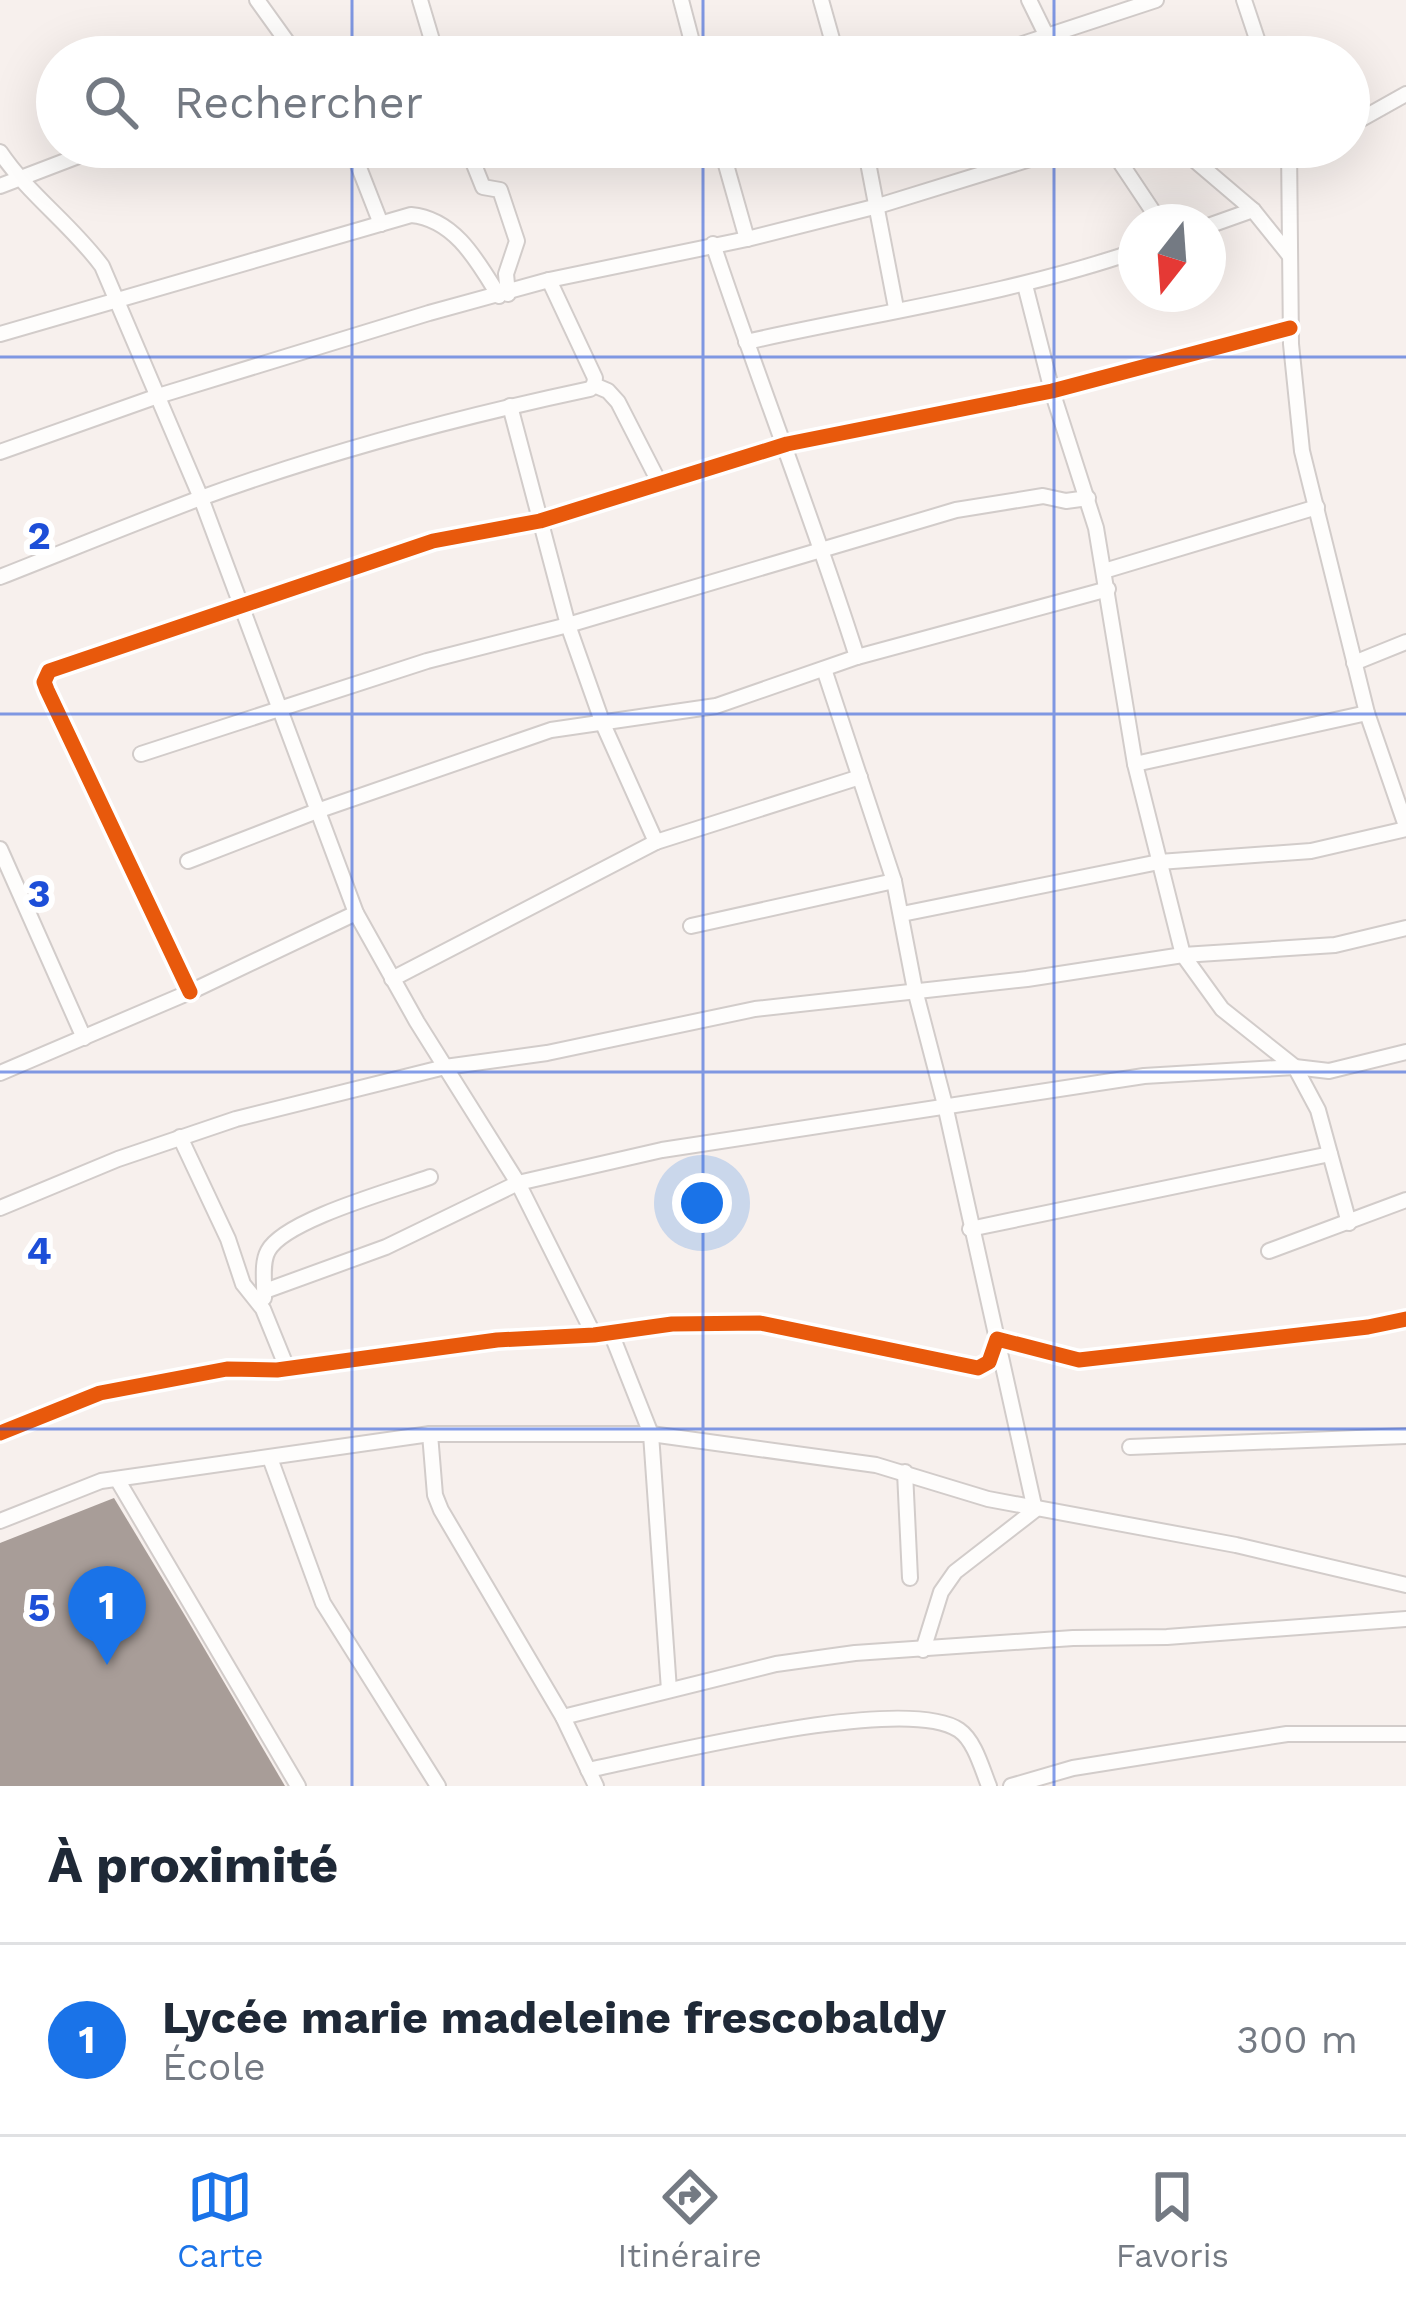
<!DOCTYPE html>
<html lang="fr">
<meta charset="utf-8">
<style>
:root{--surface:#fff;--page:#f6f6f7;--text:#1f2937;--muted:#747a83;--line:#e0e1e3;--accent:#1a73e8}
body{margin:0;font-family:"Work Sans",sans-serif;background:var(--page);color:var(--text)}
.compass{position:absolute;left:1118px;top:204px;width:108px;height:108px;border-radius:50%;background:var(--surface);box-shadow:0 12px 48px #0002;rotate:197deg}
.you{position:absolute;left:702px;top:1203px;width:42px;height:42px;margin:-30px;border:9px solid #fff;border-radius:50%;background:#1a73e8;box-shadow:0 0 0 18px #1a73e833}
.badge{display:grid;place-items:center;width:78px;height:78px;border-radius:50%;background:var(--accent);color:#fff;font-size:39px;font-weight:700}
.pin{position:absolute;translate:-50% -99px;filter:drop-shadow(0 3px 6px #0008)}
.pin::after{content:'';position:absolute;top:63px;width:42px;height:36px;background:inherit;clip-path:polygon(0 0,100% 0,50% 100%)}
.list{margin:0;padding:0;list-style:none}
h2{display:flex;justify-content:space-between;align-items:center;height:156px;margin:0;padding:0 48px;font-size:51px}
h2 small{font-size:39px;font-weight:400;color:var(--muted)}
.list li{display:grid;grid-template-columns:78px 1fr auto;gap:36px;align-items:center;box-sizing:border-box;height:192px;padding:0 48px;border-top:3px solid var(--line)}
.list b{display:block;font-size:45px;white-space:nowrap}
.list p{margin:0;font-size:39px;white-space:nowrap;color:var(--muted)}
.list em{font-size:39px;font-style:normal;color:var(--muted)}
.icon{flex:none;width:66px;height:66px;fill:none;stroke:currentColor;stroke-width:2;stroke-linecap:round;stroke-linejoin:round}
.map{position:relative;flex:none;width:1406px;height:1786px;overflow:hidden}
.search{position:absolute;background:var(--surface);box-shadow:0 12px 48px #0002;left:36px;right:36px;top:36px;height:132px;display:flex;align-items:center;gap:30px;box-sizing:border-box;padding:0 42px;border-radius:66px;color:var(--muted);font-size:45px}
.sheet{height:348px;background:var(--surface)}
nav{display:flex;justify-content:space-around;align-items:center;box-sizing:border-box;height:168px;border-top:3px solid var(--line);background:var(--surface);font-size:33px;color:var(--muted)}
nav a{display:grid;justify-items:center;gap:6px}
nav .on{color:var(--accent)}
.map>svg:first-child{display:block}
</style>
<div class="map">
<svg width="1406" height="1786" viewBox="0 0 1406 1786">
<rect width="100%" height="100%" fill="#f7f0ed"/>
<path fill="#a89d98" d="M 114,1498 L 184,1614 L 285,1786 L 0,1786 L 0,1543 Z"/>
<g fill="none" stroke-linecap="round" stroke-linejoin="round">
<g stroke="#d2ccca" stroke-width="18">
<g id="minor">
<path d="M 257,0 L 298,57"/>
<path d="M 420,0 L 437,57"/>
<path d="M 681,0 L 696,57"/>
<path d="M 821,0 L 837,57"/>
<path d="M 1029,0 L 1057,57"/>
<path d="M 1244,0 L 1263,57"/>
<path d="M 983,57 L 1156,0"/>
<path d="M 1349,126 L 1406,94"/>
<path d="M 351,147 L 381,224"/>
<path d="M 467,147 L 483,187 L 500,190 L 517,241 L 506,274 L 508,294"/>
<path d="M 721,147 L 747,239"/>
<path d="M 865,147 L 896,308"/>
<path d="M 1110,147 L 1160,222"/>
<path d="M 1179,147 L 1253,210 L 1290,256"/>
<path d="M 1289,147 L 1291,344 L 1302,451 L 1367,713 L 1406,826"/>
<path d="M 0,152 C 29,195 71,224 102,266 L 201,498 L 356,913 L 417,1022 L 518,1183 L 594,1335"/>
<path d="M 1290,159 L 1311,147"/>
<path d="M 0,186 L 102,147"/>
<path d="M 1208,226 L 1253,210"/>
<path d="M 713,244 C 759,383 813,518 857,657"/>
<path d="M 549,280 L 595,378 L 594,385 L 608,391 L 618,402 L 660,484"/>
<path d="M 1025,285 L 1052,391 L 1096,528 L 1135,764 L 1183,955 L 1222,1009 L 1295,1067 L 1318,1110 L 1349,1223"/>
<path d="M 0,334 L 411,215 C 455,219 478,262 499,296"/>
<path d="M 746,342 C 875,313 1011,294 1136,251"/>
<path d="M 510,406 L 568,625 L 603,724 L 656,842"/>
<path d="M 0,452 L 158,396 L 429,313 L 549,280 L 747,239 L 878,206 L 1069,147"/>
<path d="M 1104,571 L 1317,507"/>
<path d="M 0,577 C 66,551 132,524 198,499 C 324,453 458,417 590,389 L 594,385"/>
<path d="M 1354,663 L 1406,642"/>
<path d="M 824,669 L 894,881 L 915,990 L 945,1105 L 1035,1510 L 955,1572 L 941,1592 L 923,1650"/>
<path d="M 141,754 L 427,661 L 568,625 L 956,510 L 1043,496 L 1066,501 L 1088,498"/>
<path d="M 1135,764 L 1367,713"/>
<path d="M 0,849 L 84,1038"/>
<path d="M 188,861 L 317,811 L 551,730 L 716,706 L 857,657 L 1108,589"/>
<path d="M 902,914 L 1159,862 L 1311,851 L 1406,829"/>
<path d="M 691,926 L 894,881"/>
<path d="M 392,979 L 656,842 L 860,777"/>
<path d="M 190,992 L 47,690 L 44,682 L 49,671 L 433,541 L 540,521 L 787,444 L 1052,391 L 1290,328"/>
<path d="M 0,1073 L 190,992 L 356,913"/>
<path d="M 180,1137 L 228,1239 L 243,1284 L 263,1309 L 287,1368"/>
<path d="M 0,1208 L 118,1159 L 236,1119 L 445,1067 L 547,1053 L 755,1009 L 1027,979 L 1183,955 L 1335,945 L 1406,928"/>
<path d="M 970,1229 L 1330,1154"/>
<path d="M 1269,1251 L 1406,1200"/>
<path d="M 265,1291 L 386,1247 L 518,1183 L 662,1150 L 1144,1076 L 1295,1067 L 1329,1071 L 1406,1052"/>
<path d="M 264,1298 C 265,1283 261,1264 268,1251 C 284,1220 394,1190 430,1177"/>
<path d="M 611,1333 L 651,1434 L 669,1690"/>
<path d="M 0,1433 L 100,1393 L 227,1369 L 277,1370 L 497,1340 L 594,1335 L 672,1324 L 760,1323 L 978,1368 L 989,1362 L 997,1339 L 1079,1360 L 1368,1327 L 1406,1319"/>
<path d="M 430,1434 L 435,1495 L 441,1510 L 563,1717 L 596,1786"/>
<path d="M 1130,1447 L 1406,1436"/>
<path d="M 270,1458 L 323,1603 L 438,1786"/>
<path d="M 905,1472 L 910,1578"/>
<path d="M 117,1479 L 298,1786"/>
<path d="M 0,1521 L 101,1481 L 430,1434 L 651,1434 L 876,1465 L 988,1499 L 1236,1545 L 1406,1585"/>
<path d="M 563,1717 L 776,1664 L 855,1653 L 1073,1638 L 1167,1637 L 1406,1619"/>
<path d="M 588,1770 C 659,1756 904,1693 959,1730 C 975,1741 982,1769 989,1786"/>
<path d="M 1011,1786 L 1073,1768 L 1287,1734 L 1406,1734"/>
</g>
</g>
<use href="#minor" stroke="#fefdfc" stroke-width="14"/>
<g stroke="#fff" stroke-width="22">
<g id="cycleway">
<path d="M 190,992 L 47,690 L 44,682 L 49,671 L 433,541 L 540,521 L 787,444 L 1052,391 L 1290,328"/>
<path d="M 0,1433 L 100,1393 L 227,1369 L 277,1370 L 497,1340 L 594,1335 L 672,1324 L 760,1323 L 978,1368 L 989,1362 L 997,1339 L 1079,1360 L 1368,1327 L 1406,1319"/>
</g>
</g>
<use href="#cycleway" stroke="#e8590c" stroke-width="15"/>
</g>
<path fill="none" stroke="#1d4ed8" stroke-width="3" stroke-opacity="0.55" d="M 352,0 L 352,57M 703,0 L 703,57M 1054,0 L 1054,57M 352,147 L 352,1786M 703,147 L 703,1786M 1054,147 L 1054,1786M 0,357 L 1406,357M 0,714 L 1406,714M 0,1072 L 1406,1072M 0,1429 L 1406,1429"/>
<g font-size="39" text-anchor="middle" font-weight="bold" fill="#1d4ed8" stroke="#fff" stroke-width="12" stroke-linejoin="round" paint-order="stroke">
<text x="39" y="549">2</text>
<text x="39" y="907">3</text>
<text x="39" y="1264">4</text>
<text x="39" y="1621">5</text>
</g>
</svg>
<svg class="compass" viewBox="-18 -18 36 36"><path d="M0-13l5 13h-10z" fill="#e53935"/><path d="M0 13l5-13h-10z" fill="#747a83"/></svg>
<div class="you"></div>
<div class="pin badge" style="left:107px;top:1665px">1</div>
<div class="search"><svg class="icon" aria-label="search" viewBox="0 0 24 24"><circle cx="10" cy="10" r="6"/><path d="M15 15l6 6"/></svg>Rechercher</div>
</div>
<section class="sheet">
<h2>À proximité<small></small></h2>
<ul class="list">
<li><span class="badge">1</span><div><b>Lycée marie madeleine frescobaldy</b><p>École</p></div><em>300 m</em></li>
</ul>
</section>
<nav>
<a class="on"><svg class="icon" aria-label="map" viewBox="0 0 24 24"><path d="M3 6l6-2 6 2 6-2v14l-6 2-6-2-6 2zM9 4v14M15 6v14"/></svg>Carte</a>
<a><svg class="icon" aria-label="directions" viewBox="0 0 24 24"><path d="M12 3l9 9-9 9-9-9zM9 14v-3h6M13 9l2 2-2 2"/></svg>Itinéraire</a>
<a><svg class="icon" aria-label="saved" viewBox="0 0 24 24"><path d="M7 4h10v16l-5-4-5 4z"/></svg>Favoris</a>
</nav>
